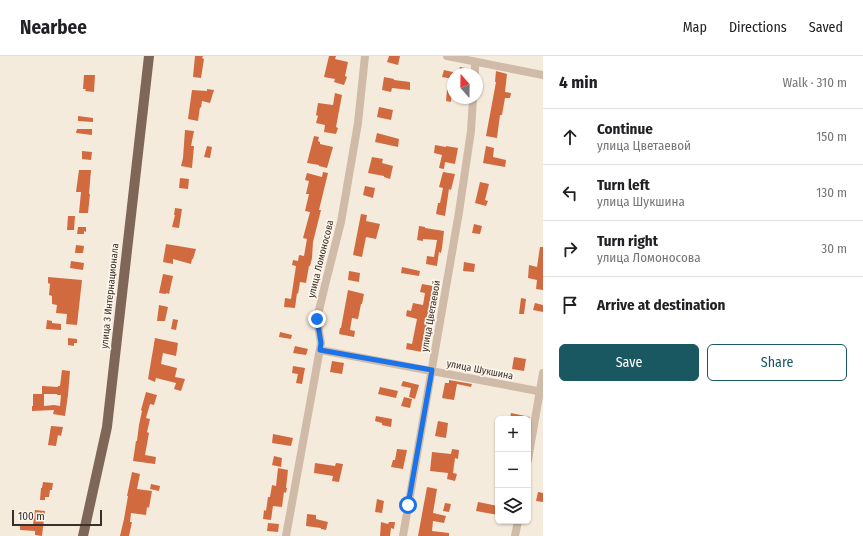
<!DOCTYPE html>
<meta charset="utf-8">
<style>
:root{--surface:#fff;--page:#f2f2f2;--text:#202124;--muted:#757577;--line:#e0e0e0;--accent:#195861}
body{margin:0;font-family:"Fira Sans Condensed",sans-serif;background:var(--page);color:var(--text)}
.controls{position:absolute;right:12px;bottom:12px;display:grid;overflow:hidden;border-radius:6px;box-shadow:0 1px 3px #0004}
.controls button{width:36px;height:36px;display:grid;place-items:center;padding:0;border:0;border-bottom:1px solid var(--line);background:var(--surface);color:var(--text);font:20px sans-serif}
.compass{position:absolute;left:447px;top:12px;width:36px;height:36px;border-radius:50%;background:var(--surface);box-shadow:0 1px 3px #0004;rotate:340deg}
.scale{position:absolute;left:12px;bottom:10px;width:90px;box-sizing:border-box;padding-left:4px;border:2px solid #3b2f29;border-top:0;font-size:11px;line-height:14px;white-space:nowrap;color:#3b2f29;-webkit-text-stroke:3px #fcf5eb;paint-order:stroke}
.stop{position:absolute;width:12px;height:12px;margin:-9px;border:3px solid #1a73e8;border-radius:50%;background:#fff}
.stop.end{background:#1a73e8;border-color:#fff;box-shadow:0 1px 4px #0008}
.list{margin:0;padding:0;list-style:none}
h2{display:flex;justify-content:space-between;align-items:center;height:52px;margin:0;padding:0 16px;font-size:17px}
h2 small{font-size:13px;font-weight:400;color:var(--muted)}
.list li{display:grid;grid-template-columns:26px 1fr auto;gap:12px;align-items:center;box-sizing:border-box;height:56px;padding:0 16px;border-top:1px solid var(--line)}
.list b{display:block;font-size:15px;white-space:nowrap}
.list p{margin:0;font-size:13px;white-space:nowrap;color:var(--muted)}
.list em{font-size:13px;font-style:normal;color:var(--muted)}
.actions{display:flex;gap:8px;padding:12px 16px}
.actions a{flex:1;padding:9px 0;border:1px solid var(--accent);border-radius:6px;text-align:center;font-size:14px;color:var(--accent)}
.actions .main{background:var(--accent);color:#fff}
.icon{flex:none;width:22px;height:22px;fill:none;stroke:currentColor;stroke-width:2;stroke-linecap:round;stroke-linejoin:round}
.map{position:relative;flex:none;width:543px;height:480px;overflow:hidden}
header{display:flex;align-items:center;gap:24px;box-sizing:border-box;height:56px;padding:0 20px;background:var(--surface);border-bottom:1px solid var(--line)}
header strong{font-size:19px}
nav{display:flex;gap:22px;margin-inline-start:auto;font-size:14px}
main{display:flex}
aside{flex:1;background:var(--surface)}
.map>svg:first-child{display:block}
</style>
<header>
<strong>Nearbee</strong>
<nav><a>Map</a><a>Directions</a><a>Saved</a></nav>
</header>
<main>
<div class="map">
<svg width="543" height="480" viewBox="0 0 543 480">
<rect width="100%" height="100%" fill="#f5ebdd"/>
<g fill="#d16a3f">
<path d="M 195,0 L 203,0 L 202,2 L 204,3 L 201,22 L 193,21 Z"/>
<path d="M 329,0 L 336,0 L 335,3 L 348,6 L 345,20 L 347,21 L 344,29 L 334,26 L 335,23 L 324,21 Z"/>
<path d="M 389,0 L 400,0 L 398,9 L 387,6 Z"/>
<path d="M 460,11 L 470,13 L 469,18 L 458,18 Z"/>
<path d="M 444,14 L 453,16 L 453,23 L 442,21 Z"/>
<path d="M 496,15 L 507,18 L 505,36 L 511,37 L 510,42 L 505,42 L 502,59 L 500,59 L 497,82 L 486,80 L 496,26 L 495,26 Z"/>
<path d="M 84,19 L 95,19 L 94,36 L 85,35 L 86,33 L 83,33 Z"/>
<path d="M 384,21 L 394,23 L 394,24 L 410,26 L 410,34 L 392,32 L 391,36 L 382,34 Z"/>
<path d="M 207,33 L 214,34 L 210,47 L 202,45 L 201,52 L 200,51 L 198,65 L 188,63 L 192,34 L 207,35 Z"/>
<path d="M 447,34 L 452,35 L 451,46 L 446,45 Z"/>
<path d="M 335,37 L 342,39 L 336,71 L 338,72 L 336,78 L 324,76 L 325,69 L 316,67 L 318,60 L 316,59 L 318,47 L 333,49 Z"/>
<path d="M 379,51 L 393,54 L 391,64 L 377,61 Z"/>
<path d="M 78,60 L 93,62 L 93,66 L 78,65 Z"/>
<path d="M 77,73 L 92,73 L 92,79 L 76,77 Z"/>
<path d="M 185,74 L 194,75 L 191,90 L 194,90 L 192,112 L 181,110 L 183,102 Z"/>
<path d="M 377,77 L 399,83 L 398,91 L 375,86 Z"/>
<path d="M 314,80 L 319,81 L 318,85 L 320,86 L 320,88 L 333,91 L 327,112 L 319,110 L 319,109 L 307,107 Z"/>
<path d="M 435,89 L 446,91 L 446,90 L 458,92 L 455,108 L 445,106 L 444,113 L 439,112 L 442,99 L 434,97 Z"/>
<path d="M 207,90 L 212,91 L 210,102 L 204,101 Z"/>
<path d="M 486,90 L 494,92 L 493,101 L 506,104 L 505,111 L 483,107 Z"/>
<path d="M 82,95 L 92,96 L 91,104 L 82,103 Z"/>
<path d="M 372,101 L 383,103 L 382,107 L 393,110 L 390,123 L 384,121 L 384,120 L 368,117 Z"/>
<path d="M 79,114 L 91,114 L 89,138 L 90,138 L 88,157 L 79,157 L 81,136 L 76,136 Z"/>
<path d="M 323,116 L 328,117 L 319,154 L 321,154 L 313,186 L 312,202 L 310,210 L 309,210 L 306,227 L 300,226 L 298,238 L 297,237 L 295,252 L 284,251 L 285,242 L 291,243 L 296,210 L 292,209 L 293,204 L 298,205 L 299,199 L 304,200 L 307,183 L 303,182 L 310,156 L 305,155 L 309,138 L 306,138 L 309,125 L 305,124 L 307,117 L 322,121 Z"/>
<path d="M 443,116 L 455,118 L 451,134 L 449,133 L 445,160 L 436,158 L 438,147 L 440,147 L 443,132 L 439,131 Z"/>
<path d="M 180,122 L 189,123 L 188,133 L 179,132 Z"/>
<path d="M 480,126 L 489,128 L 485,144 L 488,145 L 486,150 L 475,147 Z"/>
<path d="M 365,130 L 375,132 L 373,142 L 363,139 Z"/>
<path d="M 175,152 L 182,153 L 179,172 L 172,171 L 175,159 L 174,159 Z"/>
<path d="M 361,158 L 367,159 L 366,165 L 380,168 L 376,183 L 366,181 L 362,201 L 353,199 Z"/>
<path d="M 68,160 L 75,160 L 74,174 L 67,174 Z"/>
<path d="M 474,168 L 482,170 L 480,178 L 472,177 Z"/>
<path d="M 419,170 L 425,171 L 425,172 L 444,175 L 442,192 L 441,197 L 439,196 L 437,210 L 426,208 L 427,200 L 434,201 L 437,184 L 423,183 L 423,185 L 417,184 Z"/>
<path d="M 78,171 L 86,171 L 86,176 L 84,175 L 84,178 L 77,178 Z"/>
<path d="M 166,188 L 196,193 L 193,203 L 192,203 L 191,208 L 173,203 L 173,208 L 163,206 Z"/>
<path d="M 76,189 L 84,190 L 83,197 L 75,197 Z"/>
<path d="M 540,191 L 543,191 L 543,234 L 536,233 L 537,224 L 528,222 L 529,209 L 537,211 Z"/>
<path d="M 71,205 L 84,207 L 83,214 L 70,212 Z"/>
<path d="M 464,206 L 475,208 L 474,216 L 463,215 Z"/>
<path d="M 402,211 L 420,215 L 419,220 L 401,217 Z"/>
<path d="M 349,215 L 360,217 L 359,226 L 348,224 Z"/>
<path d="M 163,218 L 173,220 L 169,238 L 166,237 L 166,238 L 159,237 Z"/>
<path d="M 48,221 L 82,224 L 77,269 L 66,268 L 67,258 L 56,257 L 57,249 L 52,248 L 52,240 L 49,239 L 50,228 L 48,227 Z"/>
<path d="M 422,228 L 433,230 L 422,296 L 406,293 L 407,287 L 412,288 L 417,263 L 406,260 L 407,254 L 411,255 L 413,247 L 423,249 L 425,237 L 420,236 Z"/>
<path d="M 348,234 L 364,238 L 362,248 L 361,248 L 358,263 L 352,262 L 350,274 L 355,275 L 354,281 L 339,278 L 340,272 L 341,272 Z"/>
<path d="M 521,242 L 526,243 L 524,258 L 519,258 Z"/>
<path d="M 535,247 L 543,249 L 543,256 L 533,254 Z"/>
<path d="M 159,249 L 168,251 L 165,265 L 157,265 Z"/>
<path d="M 173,263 L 178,264 L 176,274 L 171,273 Z"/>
<path d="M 47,264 L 52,265 L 52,267 L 61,268 L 61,274 L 46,273 Z"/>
<path d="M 280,276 L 292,279 L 291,283 L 279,281 Z"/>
<path d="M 68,282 L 77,283 L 77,287 L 74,287 L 74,290 L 68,289 Z"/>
<path d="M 155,282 L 178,287 L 176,300 L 163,297 L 161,308 L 177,312 L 175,321 L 185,323 L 181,335 L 174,333 L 176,327 L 156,322 L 155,326 L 148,323 Z"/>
<path d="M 295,290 L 308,293 L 306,299 L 293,297 Z"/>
<path d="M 514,301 L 526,303 L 524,315 L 512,313 Z"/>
<path d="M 332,305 L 344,307 L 342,318 L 330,316 Z"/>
<path d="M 293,310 L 305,312 L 302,328 L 296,327 L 298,318 L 292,317 Z"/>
<path d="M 62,314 L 70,315 L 68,339 L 65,360 L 53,358 L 54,354 L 32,355 L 32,350 L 33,350 L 33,338 L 44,338 L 44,350 L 54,349 L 60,350 L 61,339 L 57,339 L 57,338 L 42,338 L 42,330 L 58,331 L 58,330 L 60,330 Z"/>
<path d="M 449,324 L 472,328 L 471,331 L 457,328 L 454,344 L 442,342 L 445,327 L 449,327 Z"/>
<path d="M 403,325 L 419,329 L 415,343 L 409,341 L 411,332 L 401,330 Z"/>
<path d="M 380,331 L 398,335 L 396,342 L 378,338 Z"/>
<path d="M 146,336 L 157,339 L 154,349 L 150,348 L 146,362 L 150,363 L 147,376 L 149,377 L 145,399 L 156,401 L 155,408 L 133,405 L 136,385 L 137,385 L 139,369 L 142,355 L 141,354 Z"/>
<path d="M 404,341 L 412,343 L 410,352 L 401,350 Z"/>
<path d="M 511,357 L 530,361 L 529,363 L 510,363 Z"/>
<path d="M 376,360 L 392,363 L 391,371 L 382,369 L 382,367 L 375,365 Z"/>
<path d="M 438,365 L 448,367 L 446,382 L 435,380 Z"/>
<path d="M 51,370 L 63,371 L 61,380 L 58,379 L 56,390 L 48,389 Z"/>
<path d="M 273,378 L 293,382 L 291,390 L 272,387 Z"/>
<path d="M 397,393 L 407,394 L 403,413 L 391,411 L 393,404 L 395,404 Z"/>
<path d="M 452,393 L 459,394 L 458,403 L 455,402 L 453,417 L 457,418 L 455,425 L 447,423 L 448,417 L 430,415 L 432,396 L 451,398 Z"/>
<path d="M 274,400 L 282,402 L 281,411 L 272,409 Z"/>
<path d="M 315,407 L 335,410 L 336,407 L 343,408 L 339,426 L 332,425 L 333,420 L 314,417 Z"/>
<path d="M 278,412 L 288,414 L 286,432 L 287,432 L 286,437 L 284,436 L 282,451 L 273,450 L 271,464 L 263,463 L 264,454 L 266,455 L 268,441 L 270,441 L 272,429 L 276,430 Z"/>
<path d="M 132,416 L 140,418 L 137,433 L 152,435 L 149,452 L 147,451 L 146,459 L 131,457 L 130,466 L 132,466 L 129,480 L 120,480 L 124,463 L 128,440 L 127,440 Z"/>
<path d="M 43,426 L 53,427 L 52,434 L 50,434 L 49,441 L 45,441 L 45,444 L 40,444 L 41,432 L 42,432 Z"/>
<path d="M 151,428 L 160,430 L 159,435 L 150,433 Z"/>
<path d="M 427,431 L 437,433 L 433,457 L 446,460 L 444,467 L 433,465 L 432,475 L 449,477 L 449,480 L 418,480 Z"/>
<path d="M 538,436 L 543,437 L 543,446 L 536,445 Z"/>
<path d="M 377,443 L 384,445 L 382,457 L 375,456 Z"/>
<path d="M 478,446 L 498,450 L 498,459 L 476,455 Z"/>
<path d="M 445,447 L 451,448 L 449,456 L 443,455 Z"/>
<path d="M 35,454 L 45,455 L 42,480 L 35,479 L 35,475 L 20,474 L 20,468 L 33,469 Z"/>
<path d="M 307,458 L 316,459 L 316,463 L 328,466 L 326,474 L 321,473 L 321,472 L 306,470 Z"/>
<path d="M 381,466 L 388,468 L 389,466 L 395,466 L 394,473 L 391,472 L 390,480 L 380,480 Z"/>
<path d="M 268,467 L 279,468 L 278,476 L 267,475 Z"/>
</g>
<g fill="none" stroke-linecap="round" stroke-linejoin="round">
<g stroke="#cfbba8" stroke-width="8">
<path d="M 447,0 L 543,19"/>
<path d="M 475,18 L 475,6"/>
<path d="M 320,294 L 543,336"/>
<path d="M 528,404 L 543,317"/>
<path d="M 286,480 L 321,287 L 317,263 L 325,229 L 341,166 L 358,67 L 365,0"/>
<path d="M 403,480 L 459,156 L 471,75 L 473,42"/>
<path d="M 515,480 L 518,465"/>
</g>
<path stroke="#7e6758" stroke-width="10" d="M 83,480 L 107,371 L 149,0"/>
</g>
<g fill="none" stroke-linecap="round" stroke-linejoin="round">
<path stroke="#1a73e8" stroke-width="5" d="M 317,263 L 321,287 L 320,294 L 432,314 L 408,449"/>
</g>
<g text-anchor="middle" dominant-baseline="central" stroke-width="3.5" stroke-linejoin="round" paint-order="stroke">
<g font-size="10" fill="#3b2f29" stroke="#fcf5eb">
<text transform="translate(321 203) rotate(-76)">улица Ломоносова</text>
<text transform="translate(110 240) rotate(-84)">улица 3 Интернационала</text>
<text transform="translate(431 260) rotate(-80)">улица Цветаевой</text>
<text transform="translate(480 314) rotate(11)">улица Шукшина</text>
</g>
</g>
</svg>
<div class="controls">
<button>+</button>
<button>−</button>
<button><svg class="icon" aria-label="layers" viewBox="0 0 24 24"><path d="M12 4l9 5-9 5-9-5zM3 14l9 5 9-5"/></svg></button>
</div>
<svg class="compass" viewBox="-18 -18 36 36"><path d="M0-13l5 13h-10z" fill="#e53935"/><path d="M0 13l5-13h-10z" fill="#757577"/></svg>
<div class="scale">100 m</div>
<div class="stop" style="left:408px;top:449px"></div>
<div class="stop end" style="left:317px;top:263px"></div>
</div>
<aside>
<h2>4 min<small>Walk · 310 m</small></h2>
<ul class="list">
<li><svg class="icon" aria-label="ahead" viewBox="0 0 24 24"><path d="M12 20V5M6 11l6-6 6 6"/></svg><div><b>Continue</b><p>улица Цветаевой</p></div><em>150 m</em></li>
<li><svg class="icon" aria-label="left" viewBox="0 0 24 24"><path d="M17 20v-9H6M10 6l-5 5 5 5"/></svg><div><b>Turn left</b><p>улица Шукшина</p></div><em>130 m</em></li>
<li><svg class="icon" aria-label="right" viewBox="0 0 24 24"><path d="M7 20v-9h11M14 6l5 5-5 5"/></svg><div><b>Turn right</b><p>улица Ломоносова</p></div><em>30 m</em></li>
<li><svg class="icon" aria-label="arrive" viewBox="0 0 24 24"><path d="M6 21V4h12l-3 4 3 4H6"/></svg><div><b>Arrive at destination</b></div></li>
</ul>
<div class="actions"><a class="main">Save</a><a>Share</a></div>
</aside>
</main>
